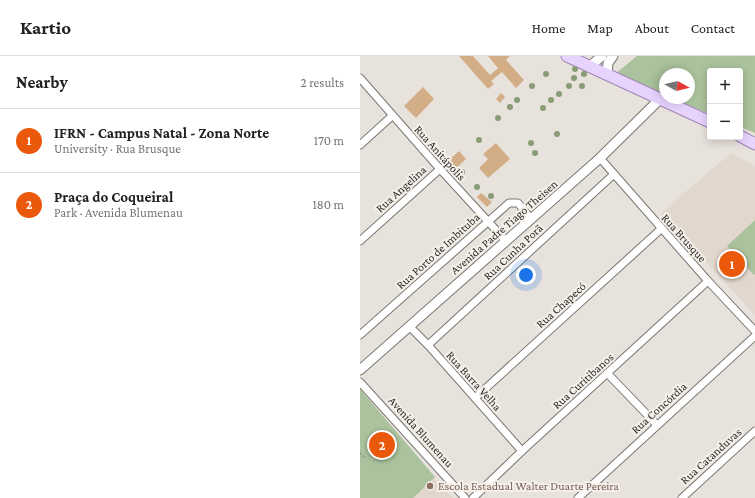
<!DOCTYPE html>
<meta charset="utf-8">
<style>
:root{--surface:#fff;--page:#f2f2f2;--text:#202124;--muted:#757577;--line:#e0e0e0;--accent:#ea580c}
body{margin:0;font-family:"Crimson Pro",serif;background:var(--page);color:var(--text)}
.controls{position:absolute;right:12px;top:12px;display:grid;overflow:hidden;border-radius:4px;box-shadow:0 2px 10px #0003}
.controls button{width:36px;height:36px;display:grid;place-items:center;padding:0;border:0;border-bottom:1px solid var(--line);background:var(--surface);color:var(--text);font:20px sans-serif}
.compass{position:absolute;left:299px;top:12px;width:36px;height:36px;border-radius:50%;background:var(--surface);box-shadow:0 2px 10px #0003;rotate:98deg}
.you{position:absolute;left:166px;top:219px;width:14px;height:14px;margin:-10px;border:3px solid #fff;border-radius:50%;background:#1a73e8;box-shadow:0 0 0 6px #1a73e833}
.badge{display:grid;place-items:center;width:26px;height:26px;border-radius:50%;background:var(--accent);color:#fff;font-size:13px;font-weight:700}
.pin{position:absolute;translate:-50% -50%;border:2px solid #fff;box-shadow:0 1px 4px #0006}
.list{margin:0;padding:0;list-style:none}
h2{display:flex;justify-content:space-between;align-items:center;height:52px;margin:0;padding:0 16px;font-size:17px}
h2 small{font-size:13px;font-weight:400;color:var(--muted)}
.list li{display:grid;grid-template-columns:26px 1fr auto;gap:12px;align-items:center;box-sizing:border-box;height:64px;padding:0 16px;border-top:1px solid var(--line)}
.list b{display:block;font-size:15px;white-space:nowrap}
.list p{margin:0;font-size:13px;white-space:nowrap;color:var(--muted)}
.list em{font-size:13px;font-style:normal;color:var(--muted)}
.map{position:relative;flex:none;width:395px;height:442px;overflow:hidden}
header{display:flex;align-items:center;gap:24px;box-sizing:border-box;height:56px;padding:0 20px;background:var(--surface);border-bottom:1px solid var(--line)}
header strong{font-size:19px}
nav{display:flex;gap:22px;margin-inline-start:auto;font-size:14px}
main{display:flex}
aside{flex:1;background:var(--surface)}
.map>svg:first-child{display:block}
</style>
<header>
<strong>Kartio</strong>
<nav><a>Home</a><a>Map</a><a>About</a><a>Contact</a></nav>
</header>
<main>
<aside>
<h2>Nearby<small>2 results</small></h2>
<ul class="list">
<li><span class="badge">1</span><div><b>IFRN - Campus Natal - Zona Norte</b><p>University · Rua Brusque</p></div><em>170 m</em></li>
<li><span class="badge">2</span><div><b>Praça do Coqueiral</b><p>Park · Avenida Blumenau</p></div><em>180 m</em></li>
</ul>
</aside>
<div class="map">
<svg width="395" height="442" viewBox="0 0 395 442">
<rect width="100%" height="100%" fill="#e8e2dd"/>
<g fill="#e1d7cc">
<path d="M 371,97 L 395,110 L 395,259 L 301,157 Z"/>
<path d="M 70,418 L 93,442 L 46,442 Z"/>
</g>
<g fill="#aac29d">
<path d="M 277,0 L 395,0 L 395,77 L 380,71 L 380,15 L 350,15 L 350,58 L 311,42 L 329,42 L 329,18 L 305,18 L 305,39 L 255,18 Z"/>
<path d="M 395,164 L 395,218 L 394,219 L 367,190 Z"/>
<path d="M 0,333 L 75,421 L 53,442 L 0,442 Z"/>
</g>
<g fill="#d3ad85">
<path d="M 99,0 L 113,0 L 130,19 L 138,12 L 128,0 L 150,0 L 146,4 L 164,24 L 156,32 L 142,16 L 131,25 L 134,28 L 128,33 Z"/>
<path d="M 63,31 L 74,43 L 56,62 L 44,50 Z"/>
<path d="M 141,37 L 145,41 L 140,47 L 136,43 Z"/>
<path d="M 136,87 L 150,103 L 128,122 L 119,112 L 128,103 L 123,98 Z"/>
<path d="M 99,95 L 106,103 L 94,114 L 87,106 Z"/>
<path d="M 121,137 L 132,146 L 127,151 L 117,141 Z"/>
</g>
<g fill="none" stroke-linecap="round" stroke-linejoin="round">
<g stroke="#7a7570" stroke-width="9">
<g id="minor">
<path d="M 0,22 L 80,113 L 146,185"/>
<path d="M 0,89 L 32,60"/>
<path d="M 240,102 L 348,225 L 395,275"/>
<path d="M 0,185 L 80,113"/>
<path d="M 49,270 L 68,289 L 162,395"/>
<path d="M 0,279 L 149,147 L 158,147 L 171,163"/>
<path d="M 68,289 L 253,119"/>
<path d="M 248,318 L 297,369"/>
<path d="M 0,326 L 105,442"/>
<path d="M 115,342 L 301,173"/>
<path d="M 113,442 L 162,395 L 348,225"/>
<path d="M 218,442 L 395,280"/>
<path d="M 322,442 L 395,375"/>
</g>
</g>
<g stroke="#7a7570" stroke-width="11">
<g id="tertiary">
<path d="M 229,11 L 242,0"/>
<path d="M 247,19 L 248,7 L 253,0"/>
<path d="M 0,314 L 240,102 L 301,42"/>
</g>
</g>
<g stroke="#9e86b4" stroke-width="13">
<g id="primary">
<path d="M 207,0 L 350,66"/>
<path d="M 380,80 L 395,88"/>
</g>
</g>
<path stroke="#938f8b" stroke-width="1.5" stroke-dasharray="2 2" stroke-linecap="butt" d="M 0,397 L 6,403"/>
<use href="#minor" stroke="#fff" stroke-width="7"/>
<use href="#tertiary" stroke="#fff" stroke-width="9"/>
<use href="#primary" stroke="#e8d3fe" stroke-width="11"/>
</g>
<g fill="#899b77">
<circle cx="215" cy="13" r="3"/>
<circle cx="186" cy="18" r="3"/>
<circle cx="224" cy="18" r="3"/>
<circle cx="214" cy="22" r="3"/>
<circle cx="172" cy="30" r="3"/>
<circle cx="209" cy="30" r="3"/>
<circle cx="222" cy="30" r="3"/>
<circle cx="199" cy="38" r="3"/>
<circle cx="157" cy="44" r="3"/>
<circle cx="191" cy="44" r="3"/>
<circle cx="150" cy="51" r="3"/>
<circle cx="183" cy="52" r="3"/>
<circle cx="138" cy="62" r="3"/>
<circle cx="197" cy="78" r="3"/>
<circle cx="119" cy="84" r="3"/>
<circle cx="171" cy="87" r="3"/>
<circle cx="175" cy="97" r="3"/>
<circle cx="102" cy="116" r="3"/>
<circle cx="117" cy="131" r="3"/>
<circle cx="131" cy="140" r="3"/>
</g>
<circle fill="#8d6e63" stroke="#f5f0ea" stroke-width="1.5" cx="70" cy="430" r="4"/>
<g text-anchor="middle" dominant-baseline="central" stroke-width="4" stroke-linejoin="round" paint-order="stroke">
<g font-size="12" fill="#2f2d2b" stroke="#f5f0ea">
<text transform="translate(80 97) rotate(48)">Rua Anitápolis</text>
<text transform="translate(41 133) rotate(-42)">Rua Angelina</text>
<text transform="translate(144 171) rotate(-41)">Avenida Padre Tiago Theisen</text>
<text transform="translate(324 182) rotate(48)">Rua Brusque</text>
<text transform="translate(78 195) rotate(-42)">Rua Porto de Imbituba</text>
<text transform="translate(153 196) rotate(-43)">Rua Cunha Porã</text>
<text transform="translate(201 249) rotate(-42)">Rua Chapecó</text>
<text transform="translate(114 325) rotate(48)">Rua Barra Velha</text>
<text transform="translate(223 325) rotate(-42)">Rua Curitibanos</text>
<text transform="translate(299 352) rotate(-42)">Rua Concórdia</text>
<text transform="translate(61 376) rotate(48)">Avenida Blumenau</text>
<text transform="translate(351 400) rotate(-42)">Rua Catanduvas</text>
</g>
<g font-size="12" fill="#785e54" stroke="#f5f0ea" text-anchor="start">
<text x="78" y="430">Escola Estadual Walter Duarte Pereira</text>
</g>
</g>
</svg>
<div class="controls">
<button>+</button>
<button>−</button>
</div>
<svg class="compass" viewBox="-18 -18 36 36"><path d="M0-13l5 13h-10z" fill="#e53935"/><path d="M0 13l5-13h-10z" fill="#757577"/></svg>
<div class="you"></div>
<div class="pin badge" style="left:372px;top:208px">1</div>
<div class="pin badge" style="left:22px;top:389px">2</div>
</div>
</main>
